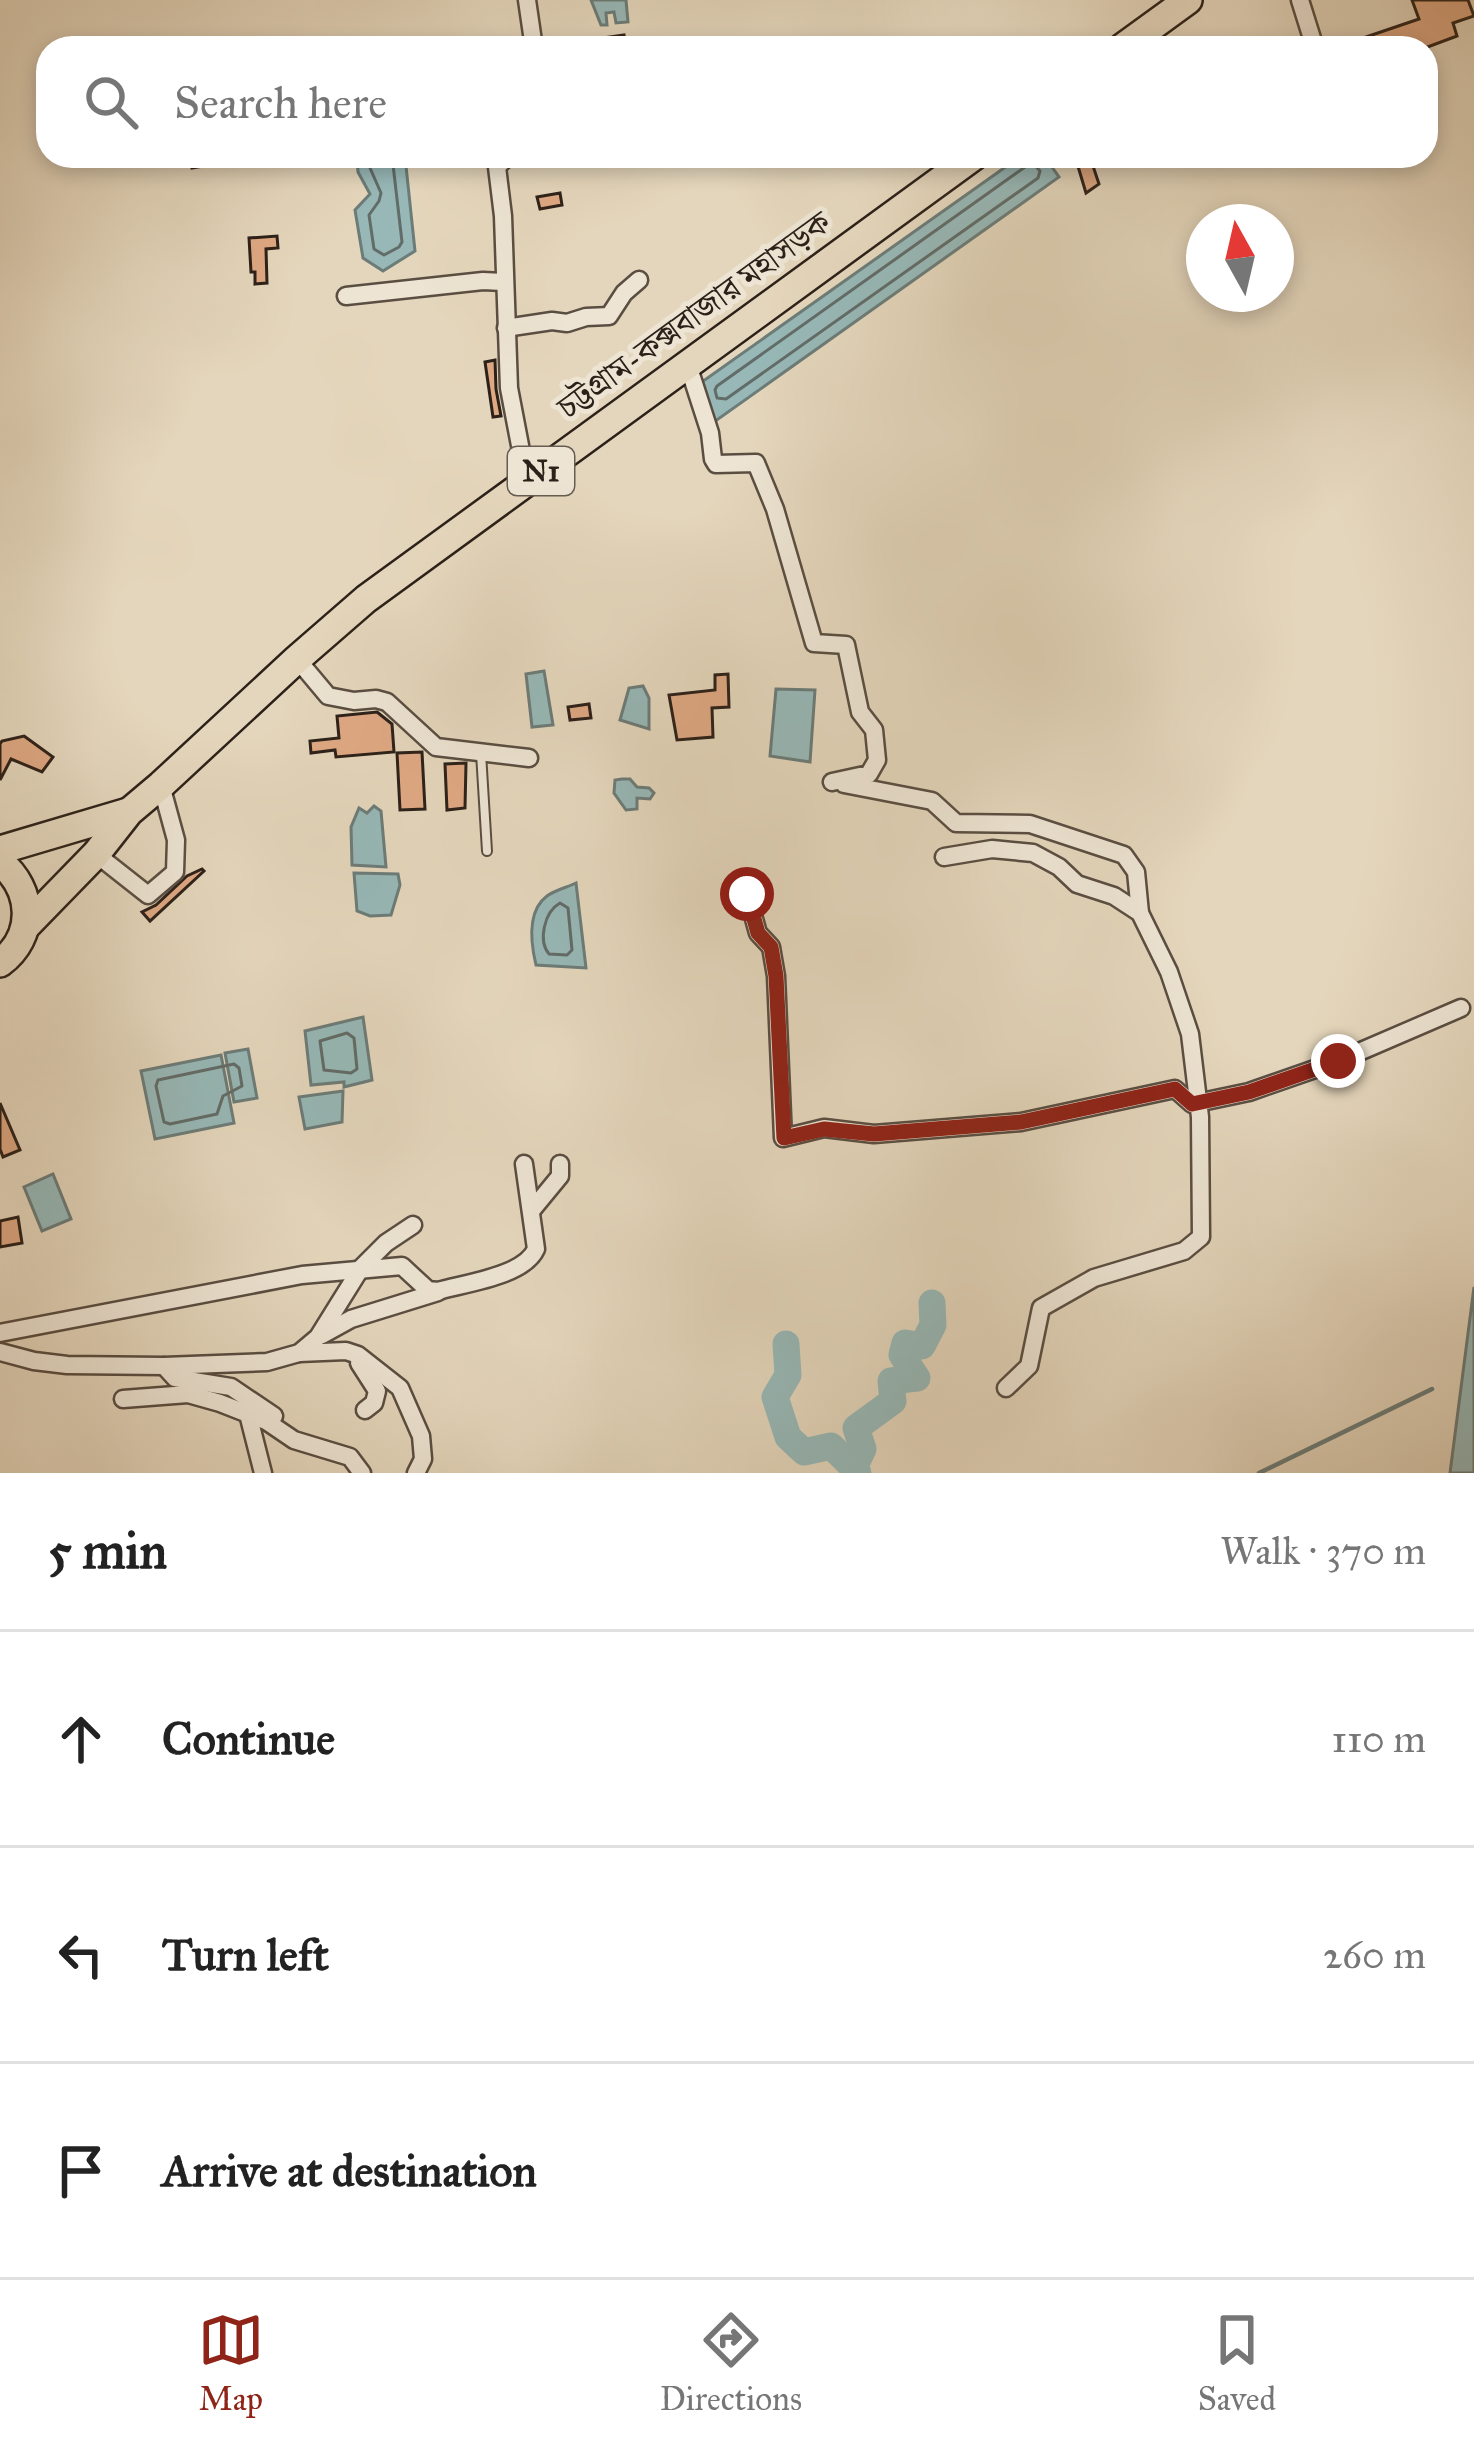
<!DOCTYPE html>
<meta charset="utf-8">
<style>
:root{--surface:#fff;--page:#f6f6f6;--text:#222;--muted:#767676;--line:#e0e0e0;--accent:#8f2418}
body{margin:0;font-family:"IM FELL Great Primer","Noto Serif Bengali",serif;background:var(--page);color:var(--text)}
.compass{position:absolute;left:1186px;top:204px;width:108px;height:108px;border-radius:50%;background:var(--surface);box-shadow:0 6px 18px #0003;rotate:352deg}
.stop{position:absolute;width:36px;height:36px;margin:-27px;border:9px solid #8f2418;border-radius:50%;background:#fff}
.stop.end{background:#8f2418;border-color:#fff;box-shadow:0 3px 12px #0008}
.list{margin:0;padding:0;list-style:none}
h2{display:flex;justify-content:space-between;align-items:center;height:156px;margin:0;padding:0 48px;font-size:51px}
h2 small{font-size:39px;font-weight:400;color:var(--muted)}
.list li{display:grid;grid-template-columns:78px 1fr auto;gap:36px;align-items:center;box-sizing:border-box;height:216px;padding:0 48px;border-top:3px solid var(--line)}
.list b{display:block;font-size:45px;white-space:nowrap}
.list em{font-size:39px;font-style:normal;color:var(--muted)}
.icon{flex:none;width:66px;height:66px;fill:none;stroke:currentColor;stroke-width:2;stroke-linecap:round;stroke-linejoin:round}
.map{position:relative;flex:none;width:1474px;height:1473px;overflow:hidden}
.search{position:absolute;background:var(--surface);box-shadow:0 6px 18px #0003;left:36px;right:36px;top:36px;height:132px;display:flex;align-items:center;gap:30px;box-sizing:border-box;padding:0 42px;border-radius:36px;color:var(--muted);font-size:45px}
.sheet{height:804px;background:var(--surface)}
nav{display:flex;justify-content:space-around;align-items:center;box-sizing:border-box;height:168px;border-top:3px solid var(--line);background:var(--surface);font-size:33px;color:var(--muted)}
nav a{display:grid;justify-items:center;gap:6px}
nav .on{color:var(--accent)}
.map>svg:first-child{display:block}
</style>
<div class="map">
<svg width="1474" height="1473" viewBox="0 0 1474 1473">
<rect width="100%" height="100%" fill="#e4d6bc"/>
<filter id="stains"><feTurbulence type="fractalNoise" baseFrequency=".00167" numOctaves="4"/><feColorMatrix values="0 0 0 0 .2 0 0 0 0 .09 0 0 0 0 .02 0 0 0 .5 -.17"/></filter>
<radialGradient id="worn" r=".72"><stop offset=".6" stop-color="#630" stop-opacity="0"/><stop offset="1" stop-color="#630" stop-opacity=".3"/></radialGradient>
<g fill="#97b8b7" stroke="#6c7c78" stroke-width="3">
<path d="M 591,0 L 626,0 L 628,22 L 616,23 L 614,12 L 606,13 L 607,25 L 601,25 Z"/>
<path d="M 357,156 L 403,156 L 406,166 L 415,251 L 383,271 L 363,258 L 355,210 L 370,194 L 358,172 Z"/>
<path d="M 1021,156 L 1044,156 L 1059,177 L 714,422 L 699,384 Z"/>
<path d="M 544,671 L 553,725 L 532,727 L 526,674 Z"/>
<path d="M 643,686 L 649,698 L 649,729 L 620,720 L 629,688 Z"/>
<path d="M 776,689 L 815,690 L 810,762 L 770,756 Z"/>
<path d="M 622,779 L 630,779 L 637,787 L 649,788 L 654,793 L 650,799 L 637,798 L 637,809 L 626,810 L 614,793 L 615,780 Z"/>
<path d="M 374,806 L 381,811 L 386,867 L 352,865 L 351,827 L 359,808 L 367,813 Z"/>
<path d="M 354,873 L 398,874 L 400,885 L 391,915 L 370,916 L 357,911 Z"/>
<path d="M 576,883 L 586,968 L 536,965 C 531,944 527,911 547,896 C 555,890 568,887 576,883 Z"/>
<path d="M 363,1017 L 372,1080 L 344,1087 L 344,1082 L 311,1085 L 305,1031 Z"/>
<path d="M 248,1049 L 257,1098 L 234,1102 L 225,1053 Z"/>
<path d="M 221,1055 L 234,1123 L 155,1139 L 141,1071 Z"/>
<path d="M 343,1091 L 342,1122 L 305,1129 L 299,1097 Z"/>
<path d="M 53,1174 L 71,1219 L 42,1231 L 24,1187 Z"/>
<path d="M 1474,1287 L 1474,1473 L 1450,1473 Z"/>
</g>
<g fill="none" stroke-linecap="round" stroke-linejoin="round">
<g stroke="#626c68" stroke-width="3">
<path d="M 369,156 L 370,168 L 381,193 L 379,201 L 369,215 L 374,249 L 384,255 L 399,247 L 402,242 L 392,156"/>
<path d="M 1032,162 L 1040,171 L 1038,178 L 726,399 L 717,398 L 715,390 L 717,386 Z"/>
<path d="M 560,903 L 568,908 L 572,950 L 567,955 L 549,954 C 538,941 544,912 560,903 Z"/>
<path d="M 347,1033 L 354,1038 L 357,1069 L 351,1073 L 324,1070 L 320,1041 Z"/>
<path d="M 234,1064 L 239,1068 L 242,1086 L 223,1096 L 217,1114 L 170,1124 L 164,1122 L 156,1086 L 158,1080 Z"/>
</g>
<path stroke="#6c7c78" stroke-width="4.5" d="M 1259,1473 L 1432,1389"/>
<g stroke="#97b8b7" stroke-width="27">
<path d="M 786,1344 L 788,1375 L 775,1397 L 788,1437 L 804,1452 L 831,1446 L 854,1468"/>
<path d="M 858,1473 L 854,1468 L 863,1449 L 856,1428 L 893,1401 L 891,1381 L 917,1378 L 902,1355 L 905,1343 L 922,1346 L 933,1325 L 932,1303"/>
</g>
</g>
<g fill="#dea883" stroke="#2c2119" stroke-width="3">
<path d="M 1412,0 L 1468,0 L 1474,16 L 1453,23 L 1457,36 L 1425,48 L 1366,48 L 1363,38 L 1419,19 Z"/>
<path d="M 624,35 L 626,48 L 583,48 L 582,41 Z"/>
<path d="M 190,156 L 225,156 L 226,162 L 192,168 Z"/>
<path d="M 1090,157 L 1099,184 L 1086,193 L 1077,163 Z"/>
<path d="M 560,193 L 562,205 L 540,209 L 537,197 Z"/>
<path d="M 277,236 L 278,248 L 266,249 L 267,283 L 255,284 L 255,272 L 251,272 L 249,238 Z"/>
<path d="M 495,360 L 496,389 L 501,416 L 493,417 L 485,362 Z"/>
<path d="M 728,674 L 729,707 L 712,708 L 713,737 L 677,740 L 669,695 L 715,690 L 715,675 Z"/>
<path d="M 589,704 L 591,718 L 570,720 L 568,707 Z"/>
<path d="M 377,712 L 392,724 L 394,752 L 336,757 L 335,750 L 311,753 L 310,741 L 339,738 L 337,716 Z"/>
<path d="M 24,736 L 53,757 L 42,772 L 11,759 L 0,780 L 0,744 L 2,741 Z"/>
<path d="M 422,752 L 425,809 L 400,810 L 397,753 Z"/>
<path d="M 466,763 L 465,808 L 447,810 L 445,764 Z"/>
<path d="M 202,869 L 204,871 L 150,921 L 142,912 L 156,905 L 187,876 Z"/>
<path d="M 0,1103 L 20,1150 L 3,1157 L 0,1149 Z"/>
<path d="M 18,1217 L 22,1243 L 0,1247 L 0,1221 Z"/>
</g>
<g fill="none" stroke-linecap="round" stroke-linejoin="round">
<g stroke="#5a4e42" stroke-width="12">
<path id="service" d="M 481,753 L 487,851"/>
</g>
<g stroke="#5a4e42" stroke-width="21">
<g id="minor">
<path d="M 527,0 L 534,48"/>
<path d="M 1300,0 L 1315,48"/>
<path d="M 508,156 L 497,167 L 503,216 L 509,388 L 527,482"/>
<path d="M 346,296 L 483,281 L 503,282"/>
<path d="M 506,328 L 552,321 L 567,323 L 586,317 L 609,316 L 624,293 L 639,280"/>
<path d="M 688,365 L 710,433 L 713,459 L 716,464 L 756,463 L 775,509 L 814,643 L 846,645 L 860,712 L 874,730 L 877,760 L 869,774 L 832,782"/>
<path d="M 297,659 L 328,696 L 354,701 L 376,699 L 387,702 L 436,747 L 529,758"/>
<path d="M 844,784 L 932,801 L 956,823 L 1030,824 L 1124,855 L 1136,872 L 1140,913"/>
<path d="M 96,854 L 148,895 L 175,872 L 176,840 L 161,785"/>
<path d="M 944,857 L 992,849 L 1033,853 L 1059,867 L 1077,884 L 1114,896 L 1140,913 L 1169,972 L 1190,1034 L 1200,1117 L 1201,1237 L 1184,1251 L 1094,1278 L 1041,1308 L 1029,1366 L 1006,1388"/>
<path d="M 747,894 L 758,933 L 771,947 L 776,976 L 783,1138 L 824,1128 L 874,1134 L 1021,1122 L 1175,1089 L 1192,1104 L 1249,1092 L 1338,1061 L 1461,1008"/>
<path d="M 532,1210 L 560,1176 L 560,1164"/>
<path d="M 0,1333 L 302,1275 L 402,1266 L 428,1290 L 438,1291 C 466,1283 524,1276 536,1249 L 524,1164"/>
<path d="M 322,1335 L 351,1319 L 438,1292"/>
<path d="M 0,1352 L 34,1361 L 67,1365 L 164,1366 L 267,1362 L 299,1353 L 318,1337 L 361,1268 L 386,1243 L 413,1225"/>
<path d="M 299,1353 L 346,1351 L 358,1355 L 400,1388 L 421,1436 L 423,1459 L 416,1473"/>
<path d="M 359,1363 L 377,1391 L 374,1403 L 365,1410"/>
<path d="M 164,1366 L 175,1378 L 231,1387 L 274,1416"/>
<path d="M 123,1399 L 188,1394 L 220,1403 L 266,1421 L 294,1440 L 350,1457 L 362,1473"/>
<path d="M 248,1414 L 263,1473"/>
</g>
</g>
<g stroke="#2c2119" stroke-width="32">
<g id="trunk">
<path d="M 1122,48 L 1188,0"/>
<path d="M 0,850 L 128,812"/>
<path d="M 0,862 C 34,890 36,936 0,963"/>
<path d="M 26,926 L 96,854 L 129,812 L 161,785 L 297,659 L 366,599 L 974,156"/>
</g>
</g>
<use href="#service" stroke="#ede4d3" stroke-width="8"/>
<use href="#minor" stroke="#ede4d3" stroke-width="16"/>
<use href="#trunk" stroke="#e4d6bc" stroke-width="27"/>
</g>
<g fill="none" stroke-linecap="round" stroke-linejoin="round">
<path stroke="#8f2418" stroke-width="15" d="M 747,894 L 758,933 L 771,947 L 776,976 L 784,1138 L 824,1129 L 874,1134 L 1021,1122 L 1175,1089 L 1192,1104 L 1249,1092 L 1338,1061"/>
</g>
<g text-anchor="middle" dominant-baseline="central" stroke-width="10" stroke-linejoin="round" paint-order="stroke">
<rect fill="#ede4d3" stroke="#665c51" stroke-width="3" x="508" y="447" width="66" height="48" rx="9"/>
<g font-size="30" font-weight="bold" fill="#2c2119">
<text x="541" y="471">N1</text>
</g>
<g font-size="33" fill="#2c2119" stroke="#ede4d3">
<text transform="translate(694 315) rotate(-36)">চট্টগ্রাম-কক্সবাজার মহাসড়ক</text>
</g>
</g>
<rect width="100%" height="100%" filter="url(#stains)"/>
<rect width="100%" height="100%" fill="url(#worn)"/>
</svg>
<svg class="compass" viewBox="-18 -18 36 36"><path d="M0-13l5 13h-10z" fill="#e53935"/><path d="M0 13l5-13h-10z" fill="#767676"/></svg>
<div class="stop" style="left:747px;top:894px"></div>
<div class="stop end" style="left:1338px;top:1061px"></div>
<div class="search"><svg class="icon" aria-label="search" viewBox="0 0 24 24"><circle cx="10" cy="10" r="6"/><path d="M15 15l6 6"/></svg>Search here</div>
</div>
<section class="sheet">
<h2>5 min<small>Walk · 370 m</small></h2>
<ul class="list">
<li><svg class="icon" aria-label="ahead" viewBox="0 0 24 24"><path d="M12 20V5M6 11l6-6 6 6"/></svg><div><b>Continue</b></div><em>110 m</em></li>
<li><svg class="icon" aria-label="left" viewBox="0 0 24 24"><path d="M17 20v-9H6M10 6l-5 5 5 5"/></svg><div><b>Turn left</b></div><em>260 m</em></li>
<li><svg class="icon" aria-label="arrive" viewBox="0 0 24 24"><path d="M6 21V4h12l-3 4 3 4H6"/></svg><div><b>Arrive at destination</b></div></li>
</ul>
</section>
<nav>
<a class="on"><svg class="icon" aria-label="map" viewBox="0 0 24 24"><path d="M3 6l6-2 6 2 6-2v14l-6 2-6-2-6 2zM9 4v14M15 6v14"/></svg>Map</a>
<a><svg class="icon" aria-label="directions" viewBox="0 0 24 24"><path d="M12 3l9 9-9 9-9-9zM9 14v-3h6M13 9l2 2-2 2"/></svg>Directions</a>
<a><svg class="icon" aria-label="saved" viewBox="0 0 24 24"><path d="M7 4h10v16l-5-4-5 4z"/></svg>Saved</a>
</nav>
